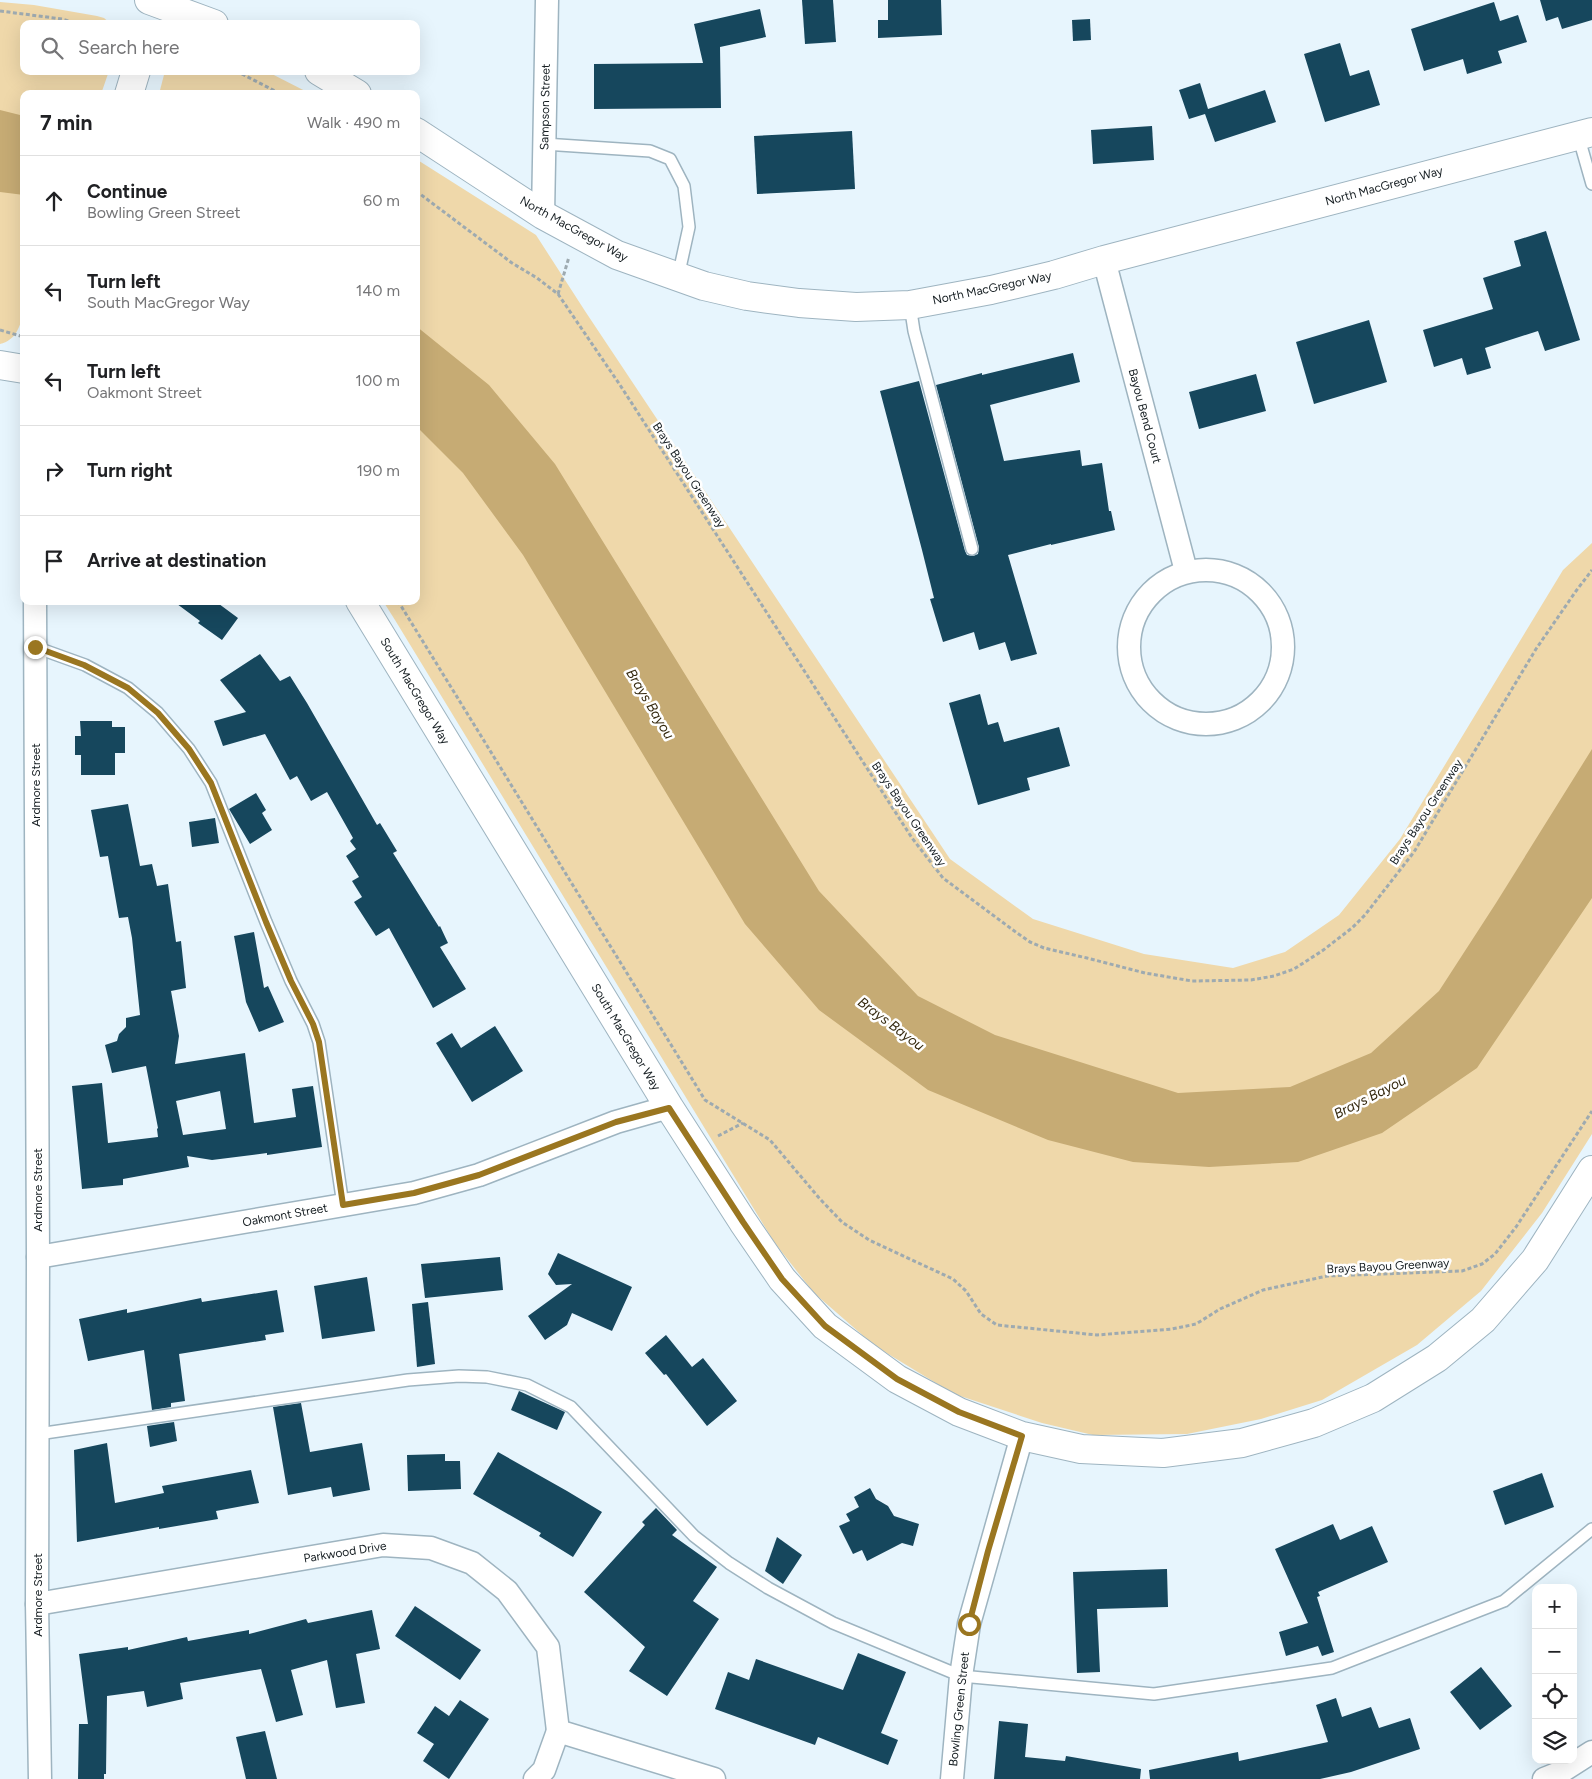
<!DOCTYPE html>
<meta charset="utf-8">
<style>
:root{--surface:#fff;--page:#f6f6f6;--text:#202124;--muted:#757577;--line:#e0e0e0}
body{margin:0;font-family:Figtree,sans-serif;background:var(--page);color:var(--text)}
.controls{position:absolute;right:15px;bottom:15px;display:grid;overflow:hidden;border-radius:10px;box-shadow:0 5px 20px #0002}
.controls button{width:45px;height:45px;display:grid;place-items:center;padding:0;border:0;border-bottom:1px solid var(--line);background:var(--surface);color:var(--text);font:25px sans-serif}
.stop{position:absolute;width:15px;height:15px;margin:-11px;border:4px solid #9a7620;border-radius:50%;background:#fff}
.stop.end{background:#9a7620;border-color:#fff;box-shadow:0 1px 5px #0008}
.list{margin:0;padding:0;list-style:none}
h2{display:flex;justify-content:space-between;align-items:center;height:65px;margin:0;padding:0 20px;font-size:21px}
h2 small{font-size:16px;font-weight:400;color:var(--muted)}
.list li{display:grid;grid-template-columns:32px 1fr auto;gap:15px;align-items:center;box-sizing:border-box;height:90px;padding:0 20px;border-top:1px solid var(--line)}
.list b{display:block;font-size:19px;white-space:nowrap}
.list p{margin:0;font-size:16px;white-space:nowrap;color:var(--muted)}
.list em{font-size:16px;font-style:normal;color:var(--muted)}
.icon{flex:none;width:28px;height:28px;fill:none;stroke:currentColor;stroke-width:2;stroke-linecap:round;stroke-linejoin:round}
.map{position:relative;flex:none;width:1592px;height:1779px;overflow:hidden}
.search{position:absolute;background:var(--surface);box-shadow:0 5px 20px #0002;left:20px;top:20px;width:400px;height:55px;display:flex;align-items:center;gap:12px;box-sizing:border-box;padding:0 18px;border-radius:10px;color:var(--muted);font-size:19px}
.panel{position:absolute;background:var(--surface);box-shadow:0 5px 20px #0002;left:20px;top:90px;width:400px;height:515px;border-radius:10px}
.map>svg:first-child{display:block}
</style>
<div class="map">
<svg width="1592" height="1779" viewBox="0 0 1592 1779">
<rect width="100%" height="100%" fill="#e7f5fd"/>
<g fill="#efd8aa">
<path d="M 0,2 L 34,5 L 97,16 L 104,18 L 111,24 L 24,24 L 24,71 L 109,71 L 101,94 L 24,94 L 24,313 C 19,328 16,340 0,344 Z"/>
<path d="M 165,71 L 266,71 L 311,94 L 159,94 Z"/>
<path d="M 416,159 L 536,235 L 585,311 L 950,859 L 1033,919 L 1144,954 L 1233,968 L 1285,952 L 1339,915 L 1400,839 L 1563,570 L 1592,543 L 1592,1134 L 1542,1213 L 1481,1291 L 1417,1345 L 1322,1400 L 1261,1419 L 1187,1434 L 1093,1435 L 1042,1423 L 954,1394 L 875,1346 L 814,1293 L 774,1242 L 395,620 L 383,601 L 416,601 Z"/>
</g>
<g fill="#c6ab74">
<path d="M 0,110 L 24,116 L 24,195 L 0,192 Z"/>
<path d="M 416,326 L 489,385 L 555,464 L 819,891 L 918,996 L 995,1035 L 1178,1093 L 1290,1087 L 1371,1053 L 1439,991 L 1496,903 L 1592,749 L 1592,898 L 1477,1068 L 1382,1133 L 1298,1162 L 1209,1167 L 1133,1162 L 1048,1140 L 928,1090 L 819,1010 L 745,924 L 523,555 L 463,473 L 416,426 Z"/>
</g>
<g fill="#16475d" fill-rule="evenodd">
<path d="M 802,0 L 833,0 L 836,42 L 805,44 Z"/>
<path d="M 888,0 L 941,0 L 942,35 L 878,38 L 878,20 L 888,20 Z"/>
<path d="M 1540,0 L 1592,0 L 1592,20 L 1562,29 L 1558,17 L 1546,21 Z"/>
<path d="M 1494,2 L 1500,21 L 1518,15 L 1527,42 L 1498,51 L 1502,63 L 1467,74 L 1463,59 L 1424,71 L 1411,29 Z"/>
<path d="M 760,9 L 766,37 L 720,47 L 721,108 L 594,109 L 594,64 L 703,63 L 694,24 Z"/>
<path d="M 1090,19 L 1091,40 L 1073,41 L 1072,20 Z"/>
<path d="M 1340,43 L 1350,76 L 1369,70 L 1380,105 L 1325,122 L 1304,54 Z"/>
<path d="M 1200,83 L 1208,109 L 1265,90 L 1276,122 L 1215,142 L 1205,114 L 1189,119 L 1179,90 Z"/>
<path d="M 1152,126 L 1154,160 L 1093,164 L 1091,130 Z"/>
<path d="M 852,131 L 855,189 L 757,194 L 754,136 Z"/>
<path d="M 1546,231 L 1580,340 L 1545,351 L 1538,331 L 1485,348 L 1491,368 L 1467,375 L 1462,358 L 1434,367 L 1423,330 L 1493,309 L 1483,278 L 1521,266 L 1514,241 Z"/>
<path d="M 1369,320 L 1387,382 L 1314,404 L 1296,342 Z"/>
<path d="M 1073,353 L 1080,382 L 990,405 L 1004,461 L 1080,450 L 1082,466 L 1102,463 L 1109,511 L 1111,511 L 1115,530 L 1051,545 L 1051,544 L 1008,555 L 1037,654 L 1011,661 L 1005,642 L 979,650 L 974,632 L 943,642 L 930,599 L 934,598 L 922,550 L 880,391 L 919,381 L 965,551 L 967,555 L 973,556 L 978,554 L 979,547 L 936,385 L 982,373 L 982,375 Z"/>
<path d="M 1256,374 L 1266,411 L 1199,429 L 1189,392 Z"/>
<path d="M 173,601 L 215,601 L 238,618 L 222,640 L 198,623 L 200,621 Z"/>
<path d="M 260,654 L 280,681 L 290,676 L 307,703 L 377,825 L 380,823 L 397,851 L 393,853 L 439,927 L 440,926 L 448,943 L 440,947 L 466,989 L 433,1008 L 389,928 L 376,936 L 354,902 L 362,897 L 352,881 L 359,877 L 346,856 L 356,849 L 350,841 L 353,838 L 327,792 L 311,801 L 297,776 L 290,780 L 265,734 L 223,746 L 214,721 L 246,712 L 220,680 Z"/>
<path d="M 980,694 L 988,725 L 998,722 L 1004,742 L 1059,727 L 1070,766 L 1027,778 L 1030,790 L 978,805 L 949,703 Z"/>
<path d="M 80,721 L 112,721 L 112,727 L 125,727 L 125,753 L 115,753 L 115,775 L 81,775 L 81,755 L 75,755 L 75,736 L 81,736 Z"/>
<path d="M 256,793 L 266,810 L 262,813 L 272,830 L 250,844 L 229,809 Z"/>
<path d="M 128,804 L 140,866 L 152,864 L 157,886 L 168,884 L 176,942 L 181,941 L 186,988 L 171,991 L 179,1036 L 175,1064 L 245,1053 L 254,1123 L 296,1117 L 292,1089 L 313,1086 L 322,1147 L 267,1155 L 267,1153 L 212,1160 L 187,1156 L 189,1167 L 123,1179 L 123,1185 L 82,1189 L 72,1086 L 102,1083 L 108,1143 L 158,1137 L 157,1129 L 158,1128 L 146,1066 L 112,1073 L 105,1045 L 117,1041 L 119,1034 L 126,1027 L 126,1018 L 140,1015 L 132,938 L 128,917 L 119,918 L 108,856 L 100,857 L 91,810 ZM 220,1091 L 226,1129 L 183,1135 L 176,1101 Z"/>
<path d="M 215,818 L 219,843 L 192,847 L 189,822 Z"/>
<path d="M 254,932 L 264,988 L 268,986 L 284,1022 L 259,1032 L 246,1002 L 234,936 Z"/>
<path d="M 495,1026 L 523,1071 L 472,1102 L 436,1043 L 452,1033 L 461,1048 Z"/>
<path d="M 558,1253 L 632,1287 L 612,1331 L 572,1313 L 567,1325 L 545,1340 L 528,1316 L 572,1284 L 556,1285 L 548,1274 Z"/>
<path d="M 500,1257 L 503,1290 L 425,1298 L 421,1264 Z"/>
<path d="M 367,1277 L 375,1331 L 322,1339 L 314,1286 Z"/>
<path d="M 277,1290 L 284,1332 L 265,1335 L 266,1340 L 179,1354 L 185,1401 L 171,1403 L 171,1407 L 152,1410 L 144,1350 L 88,1361 L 79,1319 L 127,1309 L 127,1313 L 201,1298 L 202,1302 Z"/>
<path d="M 428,1302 L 435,1364 L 417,1367 L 412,1304 Z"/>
<path d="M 666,1335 L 692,1367 L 703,1358 L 737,1401 L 707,1426 L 666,1374 L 664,1375 L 645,1353 Z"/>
<path d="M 519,1391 L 565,1412 L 557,1430 L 511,1410 Z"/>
<path d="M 301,1403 L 310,1452 L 362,1443 L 370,1490 L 333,1497 L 331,1487 L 288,1495 L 273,1407 Z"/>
<path d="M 174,1422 L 177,1441 L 150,1447 L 147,1426 Z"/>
<path d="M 107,1443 L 115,1503 L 164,1493 L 162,1486 L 251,1470 L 259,1503 L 216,1511 L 218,1519 L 159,1529 L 159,1527 L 77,1542 L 74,1450 Z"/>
<path d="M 498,1452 L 567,1491 L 602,1512 L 573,1557 L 539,1536 L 541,1533 L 473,1494 Z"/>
<path d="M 445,1454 L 445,1461 L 460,1461 L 461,1489 L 408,1491 L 407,1455 Z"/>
<path d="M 1542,1473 L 1554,1507 L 1505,1525 L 1493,1491 Z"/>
<path d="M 870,1488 L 876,1499 L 888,1506 L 894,1516 L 919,1524 L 913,1546 L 902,1543 L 867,1561 L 862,1550 L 853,1554 L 839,1526 L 850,1521 L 846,1514 L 859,1507 L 854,1497 Z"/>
<path d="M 656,1508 L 677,1530 L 672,1535 L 717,1567 L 693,1601 L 719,1619 L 667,1696 L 629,1671 L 645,1647 L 584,1592 L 645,1525 L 642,1522 Z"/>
<path d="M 1333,1524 L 1340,1540 L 1372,1526 L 1388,1562 L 1318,1592 L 1320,1596 L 1317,1597 L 1334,1652 L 1322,1656 L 1318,1646 L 1286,1656 L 1279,1632 L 1308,1623 L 1275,1549 Z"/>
<path d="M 777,1537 L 802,1555 L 783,1584 L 765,1571 Z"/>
<path d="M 1167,1569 L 1168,1607 L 1097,1609 L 1100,1672 L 1077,1673 L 1073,1572 Z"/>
<path d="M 415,1606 L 481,1650 L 460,1680 L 395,1636 Z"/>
<path d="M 372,1610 L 380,1649 L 356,1654 L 365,1703 L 336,1708 L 327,1660 L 291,1670 L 303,1715 L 276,1722 L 261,1669 L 180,1683 L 183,1699 L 147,1707 L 144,1691 L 107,1696 L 106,1774 L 104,1774 L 104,1779 L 78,1779 L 79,1724 L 88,1724 L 79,1654 L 128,1647 L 128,1650 L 187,1637 L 188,1641 L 249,1630 L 249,1634 L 306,1619 L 308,1623 Z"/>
<path d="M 858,1653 L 906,1672 L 881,1733 L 898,1740 L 888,1765 L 818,1737 L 815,1745 L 715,1709 L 728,1672 L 749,1680 L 756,1659 L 843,1690 Z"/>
<path d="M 1481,1667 L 1512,1706 L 1480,1730 L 1450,1692 Z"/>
<path d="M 1336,1698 L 1342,1717 L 1371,1707 L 1379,1728 L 1410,1718 L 1420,1749 L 1351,1772 L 1320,1779 L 1150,1779 L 1149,1770 L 1238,1752 L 1239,1761 L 1328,1742 L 1316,1705 Z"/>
<path d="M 460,1700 L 489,1719 L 449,1779 L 423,1761 L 434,1744 L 417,1733 L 435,1706 L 449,1716 Z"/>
<path d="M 999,1721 L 1028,1724 L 1025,1757 L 1065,1761 L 1066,1756 L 1141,1769 L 1140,1779 L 994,1779 Z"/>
<path d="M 265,1731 L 277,1779 L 246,1779 L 236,1737 Z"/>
</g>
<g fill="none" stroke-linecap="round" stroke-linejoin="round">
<g stroke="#9eb4c0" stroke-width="14">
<g id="service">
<path d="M 1578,135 L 1592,184"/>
<path d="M 544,144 L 650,151 L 670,159 L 684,186 L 689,227 L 678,277"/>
<path d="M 910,305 L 914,331 L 972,549"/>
<path d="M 35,647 L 85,665 L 128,688 L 158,713 L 189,749 L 211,783 L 266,922 L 291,981 L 313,1024 L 319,1042 L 343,1205"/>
<path d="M 38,1434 L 408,1380 L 459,1376 L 487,1377 L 527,1385 L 571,1407 L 694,1536 L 729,1563 L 768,1588 L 833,1623 L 961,1676 L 1154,1694 L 1332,1668 L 1504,1601 L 1592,1529"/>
</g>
</g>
<g stroke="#9eb4c0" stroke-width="25">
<g id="minor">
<path d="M 543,215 L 547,0"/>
<path d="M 1104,260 L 1186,571"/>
<circle cx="1206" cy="647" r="77"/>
<path d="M 35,601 L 38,1257 L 37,1604 L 40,1779"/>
<path d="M 38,1257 L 414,1193 L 479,1175 L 616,1122 L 669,1107"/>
<path d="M 37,1604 L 383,1545 L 431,1548 L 472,1563 L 507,1591 L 548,1647 L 558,1731 L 714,1779"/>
<path d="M 535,1779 L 544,1770 L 558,1731"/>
<path d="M 952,1779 L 961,1676 L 969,1624 L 1022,1436"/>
<path d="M 1544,1779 L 1559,1773 L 1592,1752"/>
</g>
</g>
<g stroke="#9eb4c0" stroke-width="30">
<g id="secondary">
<path d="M 149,0 L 214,24"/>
<path d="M 319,71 L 357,94"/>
<path d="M 129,94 L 136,71"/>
<path d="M 416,132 L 543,215 L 617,255 L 704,286 L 747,296 L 799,303 L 856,307 L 910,305 L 991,290 L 1054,275 L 1104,260 L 1592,132"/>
<path d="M 0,365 L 24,369"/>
<path d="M 360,601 L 669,1107 L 743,1222 L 782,1279 L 825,1326 L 897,1379 L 959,1412 L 1022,1436 L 1081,1449 L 1163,1453 L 1242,1443 L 1314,1423 L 1373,1398 L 1437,1358 L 1483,1320 L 1535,1260 L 1592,1170"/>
</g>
</g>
<g stroke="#9eaab0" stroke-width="3" stroke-dasharray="4 2.5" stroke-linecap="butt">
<path d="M 0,11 L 62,19 L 79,24"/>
<path d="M 236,71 L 281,94"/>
<path d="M 416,191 L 512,263 L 537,278 L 558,294 L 620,385 L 912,838 L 943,878 L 1017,933 L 1030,942 L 1044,948 L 1087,958 L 1145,973 L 1192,981 L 1251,980 L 1274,976 L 1294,969 L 1322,951 L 1352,928 L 1365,915 L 1414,852 L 1536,649 L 1576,591 L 1592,570"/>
<path d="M 558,294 L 569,257"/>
<path d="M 0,330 L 24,337"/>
<path d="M 398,601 L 705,1100 L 770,1140 L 820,1199 L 842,1222 L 869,1240 L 953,1279 L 966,1291 L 981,1314 L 997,1325 L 1097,1335 L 1172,1329 L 1196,1324 L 1220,1309 L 1263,1290 L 1327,1276 L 1462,1271 L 1482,1264 L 1495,1254 L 1516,1227 L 1592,1111"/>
<path d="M 718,1136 L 743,1123"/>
</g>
<use href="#service" stroke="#fff" stroke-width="11"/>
<use href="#minor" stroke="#fff" stroke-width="22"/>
<use href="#secondary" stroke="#fff" stroke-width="28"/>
</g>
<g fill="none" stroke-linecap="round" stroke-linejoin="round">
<path stroke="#9a7620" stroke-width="6" d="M 35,647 L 84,665 L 128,688 L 158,713 L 189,749 L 211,783 L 266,922 L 291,981 L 313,1024 L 319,1042 L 343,1205 L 414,1193 L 479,1175 L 616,1122 L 669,1108 L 743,1222 L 782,1279 L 825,1326 L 897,1379 L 959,1412 L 1022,1436 L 988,1551 L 969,1624"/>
</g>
<g text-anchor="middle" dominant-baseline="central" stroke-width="5" stroke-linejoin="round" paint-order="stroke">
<g font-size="12" fill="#151d21" stroke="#fff">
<text transform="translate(545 107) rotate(-89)">Sampson Street</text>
<text transform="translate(1384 186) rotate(-15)">North MacGregor Way</text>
<text transform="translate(574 229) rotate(29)">North MacGregor Way</text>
<text transform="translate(992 288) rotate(-12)">North MacGregor Way</text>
<text transform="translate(1145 416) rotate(75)">Bayou Bend Court</text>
<text transform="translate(689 475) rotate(57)">Brays Bayou Greenway</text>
<text transform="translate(415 691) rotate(59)">South MacGregor Way</text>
<text transform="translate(36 785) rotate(-90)">Ardmore Street</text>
<text transform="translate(1426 812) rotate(-57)">Brays Bayou Greenway</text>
<text transform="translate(909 814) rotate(56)">Brays Bayou Greenway</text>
<text transform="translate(626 1037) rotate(59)">South MacGregor Way</text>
<text transform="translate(38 1190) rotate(-90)">Ardmore Street</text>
<text transform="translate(285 1215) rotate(-10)">Oakmont Street</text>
<text transform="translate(1388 1266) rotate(-3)">Brays Bayou Greenway</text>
<text transform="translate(345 1552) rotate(-9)">Parkwood Drive</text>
<text transform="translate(38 1595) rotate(-90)">Ardmore Street</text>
<text transform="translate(959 1709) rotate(-84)">Bowling Green Street</text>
</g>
<g font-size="14" font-style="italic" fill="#35290f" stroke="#fff">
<text transform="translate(650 704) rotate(59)">Brays Bayou</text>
<text transform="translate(891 1024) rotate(37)">Brays Bayou</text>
<text transform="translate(1370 1097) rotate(-27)">Brays Bayou</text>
</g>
</g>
</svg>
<div class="controls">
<button>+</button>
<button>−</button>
<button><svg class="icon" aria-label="locate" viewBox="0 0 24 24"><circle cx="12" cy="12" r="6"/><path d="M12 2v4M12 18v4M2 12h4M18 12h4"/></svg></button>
<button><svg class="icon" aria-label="layers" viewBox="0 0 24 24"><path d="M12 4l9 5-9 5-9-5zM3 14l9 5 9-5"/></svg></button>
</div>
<div class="stop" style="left:969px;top:1624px"></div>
<div class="stop end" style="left:35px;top:647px"></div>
<div class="search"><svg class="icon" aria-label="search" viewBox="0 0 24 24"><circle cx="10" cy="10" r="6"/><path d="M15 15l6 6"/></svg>Search here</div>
<section class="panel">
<h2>7 min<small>Walk · 490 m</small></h2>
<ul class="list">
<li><svg class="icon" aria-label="ahead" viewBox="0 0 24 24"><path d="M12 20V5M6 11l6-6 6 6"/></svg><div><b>Continue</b><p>Bowling Green Street</p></div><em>60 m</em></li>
<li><svg class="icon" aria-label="left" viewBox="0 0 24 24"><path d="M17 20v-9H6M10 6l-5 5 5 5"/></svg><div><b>Turn left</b><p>South MacGregor Way</p></div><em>140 m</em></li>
<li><svg class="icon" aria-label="left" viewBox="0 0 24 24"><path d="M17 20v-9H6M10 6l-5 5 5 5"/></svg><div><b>Turn left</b><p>Oakmont Street</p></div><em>100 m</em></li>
<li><svg class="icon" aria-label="right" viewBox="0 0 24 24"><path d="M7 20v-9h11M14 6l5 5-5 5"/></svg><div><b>Turn right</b></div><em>190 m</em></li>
<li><svg class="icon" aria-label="arrive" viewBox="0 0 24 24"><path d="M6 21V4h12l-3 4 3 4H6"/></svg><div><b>Arrive at destination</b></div></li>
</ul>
</section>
</div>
